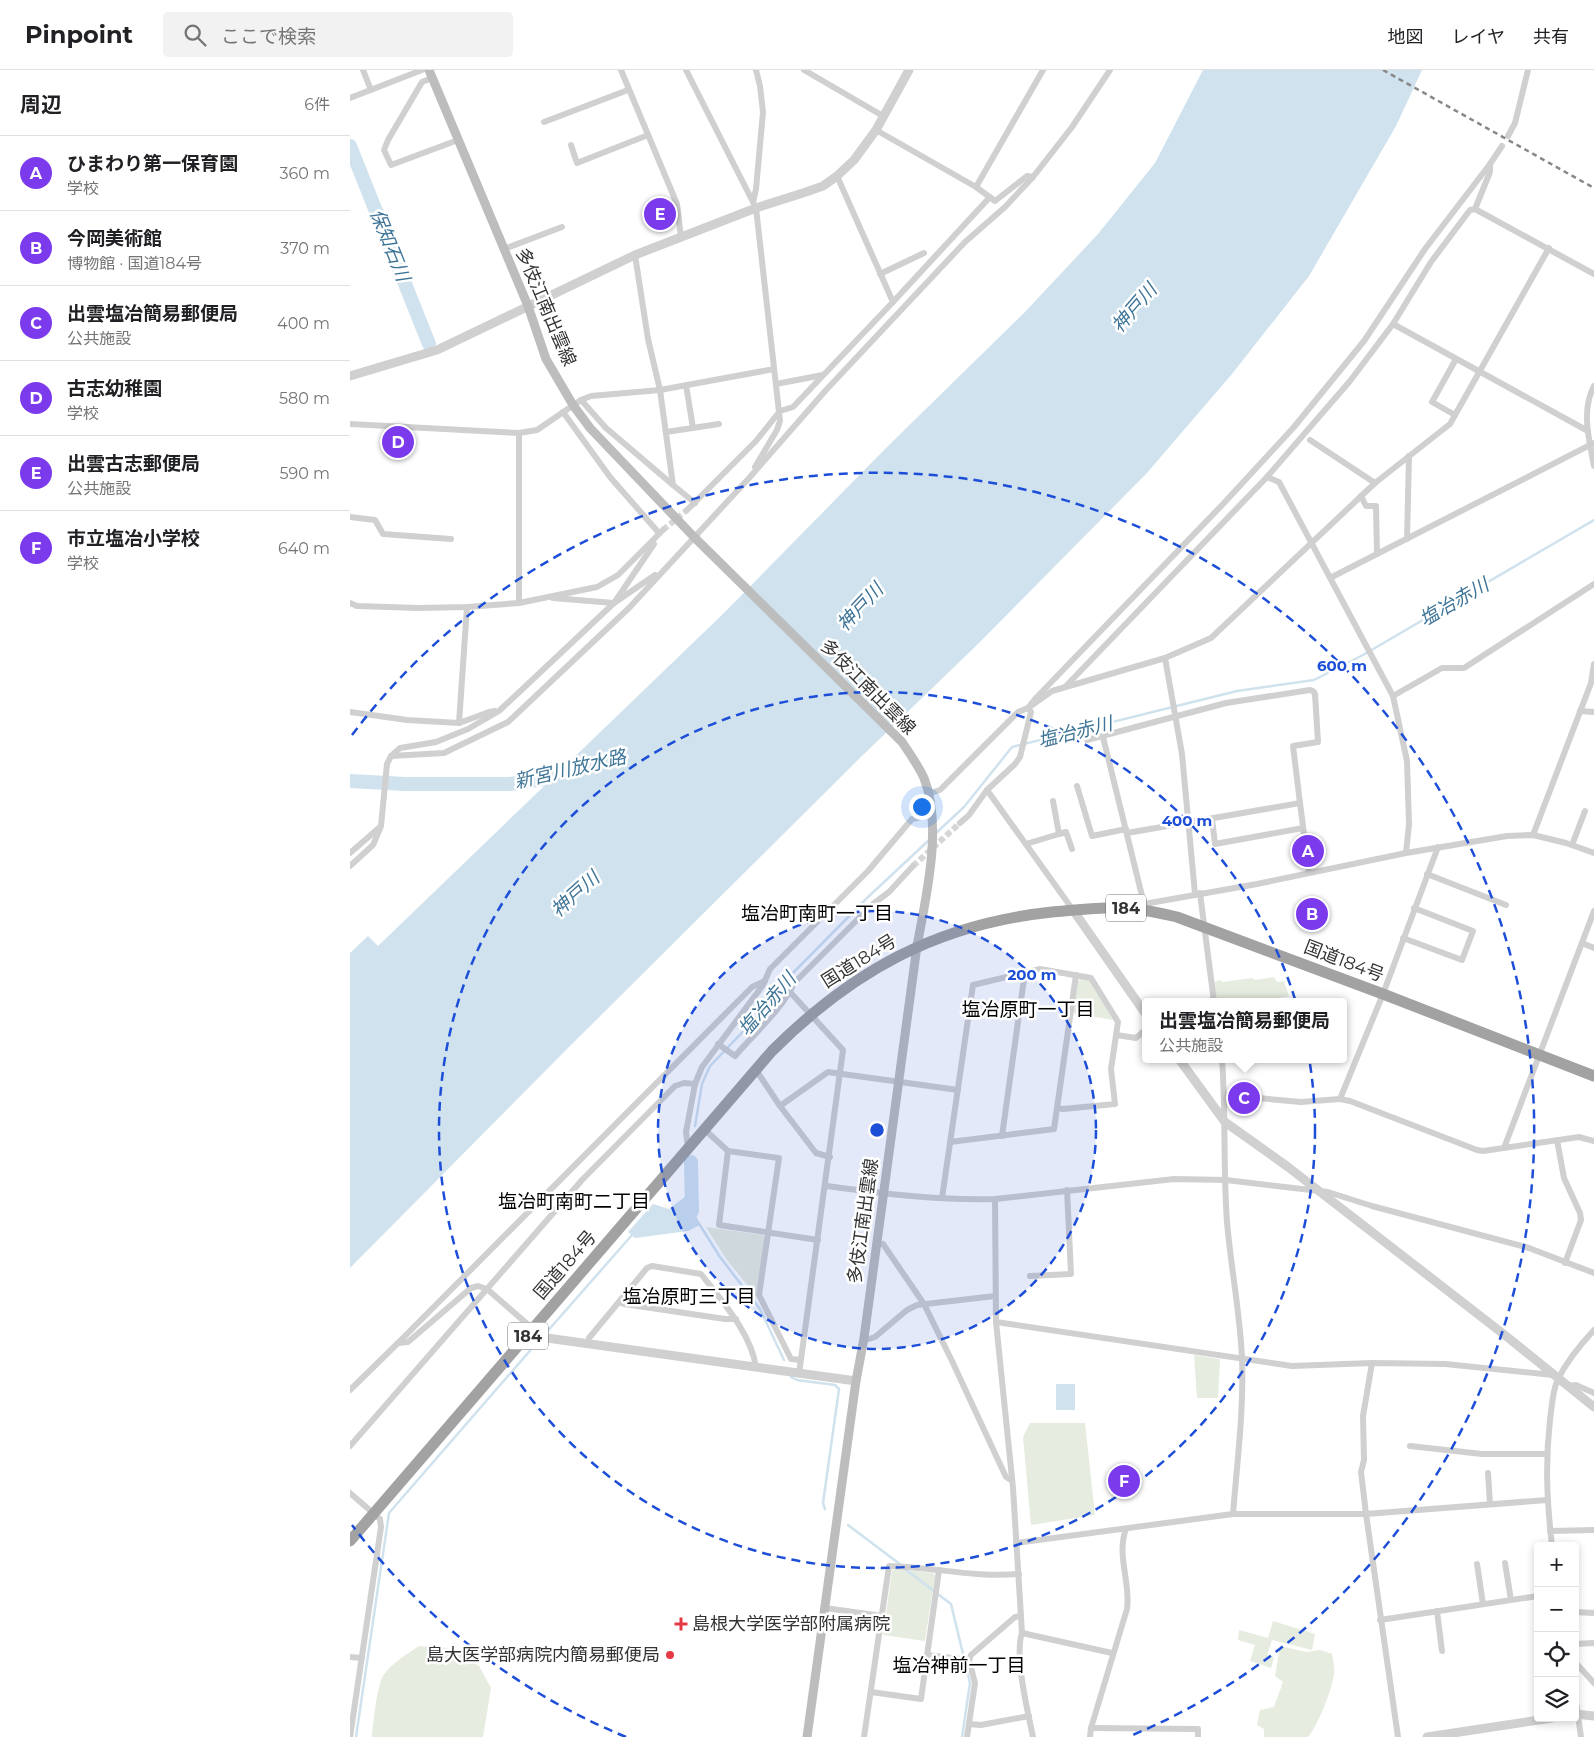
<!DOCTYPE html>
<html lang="ja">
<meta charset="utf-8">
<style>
:root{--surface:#fff;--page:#f2f2f2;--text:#202124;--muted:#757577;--line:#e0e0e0;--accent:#7c3aed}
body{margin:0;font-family:Montserrat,"Noto Sans JP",sans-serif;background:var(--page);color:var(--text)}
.controls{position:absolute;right:15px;bottom:15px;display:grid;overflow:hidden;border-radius:5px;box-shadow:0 2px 8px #0003}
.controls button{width:45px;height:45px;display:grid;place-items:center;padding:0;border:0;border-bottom:1px solid var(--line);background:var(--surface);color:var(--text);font:25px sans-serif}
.you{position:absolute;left:571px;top:736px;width:18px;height:18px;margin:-12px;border:4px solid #fff;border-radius:50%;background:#1a73e8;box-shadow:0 0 0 8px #1a73e833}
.badge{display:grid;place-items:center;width:32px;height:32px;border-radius:50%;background:var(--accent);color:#fff;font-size:16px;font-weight:700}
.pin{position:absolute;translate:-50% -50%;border:2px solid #fff;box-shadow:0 1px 5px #0006}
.popup{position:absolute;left:792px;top:928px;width:205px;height:65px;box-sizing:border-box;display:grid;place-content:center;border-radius:5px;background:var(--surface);filter:drop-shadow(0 1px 4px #0005);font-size:16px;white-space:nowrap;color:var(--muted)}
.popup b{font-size:19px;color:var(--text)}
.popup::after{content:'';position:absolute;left:50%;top:100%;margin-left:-10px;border:10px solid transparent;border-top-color:var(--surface)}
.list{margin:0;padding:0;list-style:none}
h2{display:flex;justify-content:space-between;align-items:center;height:65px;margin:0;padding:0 20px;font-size:21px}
h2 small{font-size:16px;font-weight:400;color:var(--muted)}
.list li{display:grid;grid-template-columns:32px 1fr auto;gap:15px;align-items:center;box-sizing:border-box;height:75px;padding:0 20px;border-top:1px solid var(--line)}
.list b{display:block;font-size:19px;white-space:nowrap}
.list p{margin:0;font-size:16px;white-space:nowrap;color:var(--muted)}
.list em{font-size:16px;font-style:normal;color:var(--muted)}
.icon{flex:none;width:28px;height:28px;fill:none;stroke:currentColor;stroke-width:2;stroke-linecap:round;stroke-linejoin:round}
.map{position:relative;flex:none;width:1244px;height:1667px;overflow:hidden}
header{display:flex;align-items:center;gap:30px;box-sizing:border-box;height:70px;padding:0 25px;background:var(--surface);border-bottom:1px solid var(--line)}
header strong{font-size:24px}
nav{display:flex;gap:28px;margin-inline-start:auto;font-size:18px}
.search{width:350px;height:45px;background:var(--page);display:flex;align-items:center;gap:12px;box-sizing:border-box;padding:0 18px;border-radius:5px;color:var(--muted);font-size:19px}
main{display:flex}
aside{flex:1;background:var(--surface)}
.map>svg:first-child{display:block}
</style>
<header>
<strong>Pinpoint</strong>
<div class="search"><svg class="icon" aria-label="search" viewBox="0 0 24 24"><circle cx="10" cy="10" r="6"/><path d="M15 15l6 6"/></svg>ここで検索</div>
<nav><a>地図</a><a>レイヤ</a><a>共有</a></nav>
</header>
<main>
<aside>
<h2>周辺<small>6件</small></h2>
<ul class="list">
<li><span class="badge">A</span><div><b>ひまわり第一保育園</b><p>学校</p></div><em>360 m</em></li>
<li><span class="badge">B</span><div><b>今岡美術館</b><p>博物館 · 国道184号</p></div><em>370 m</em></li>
<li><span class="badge">C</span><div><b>出雲塩冶簡易郵便局</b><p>公共施設</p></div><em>400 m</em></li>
<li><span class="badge">D</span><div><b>古志幼稚園</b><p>学校</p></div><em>580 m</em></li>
<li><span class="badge">E</span><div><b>出雲古志郵便局</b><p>公共施設</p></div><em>590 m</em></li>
<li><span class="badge">F</span><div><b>市立塩冶小学校</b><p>学校</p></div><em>640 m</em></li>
</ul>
</aside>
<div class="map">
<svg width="1244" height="1667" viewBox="0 0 1244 1667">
<rect width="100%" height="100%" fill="#fff"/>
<g fill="#e6ecdf">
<path d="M 924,907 L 927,912 L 934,911 L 939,926 C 919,929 883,937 865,929 L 863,913 L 869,910 L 873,912 L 902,908 L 905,910 Z"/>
<path d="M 731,909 L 740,911 L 763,950 L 723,943 L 728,911 Z"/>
<path d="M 356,1157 L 413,1165 L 415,1167 L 407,1227 L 377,1190 Z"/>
<path d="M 844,1285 L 870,1289 L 868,1328 L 847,1328 Z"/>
<path d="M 680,1353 L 735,1353 L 745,1445 L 681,1455 L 673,1367 Z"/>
<path d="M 545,1499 L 583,1503 L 585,1506 L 575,1571 L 533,1565 L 542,1501 Z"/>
<path d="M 923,1551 L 965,1564 L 962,1580 L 922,1570 L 917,1585 L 924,1587 L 921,1598 L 900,1591 L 905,1575 L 888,1570 L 889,1560 L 918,1568 Z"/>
<path d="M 69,1576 L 97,1578 L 110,1584 L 129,1596 L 141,1618 L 133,1667 L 22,1667 C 23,1654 27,1616 33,1606 C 41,1593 58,1584 69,1576 Z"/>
<path d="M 930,1576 L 956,1582 L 970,1580 L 982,1584 C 983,1590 985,1598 984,1604 C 982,1619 968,1656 958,1667 L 914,1667 L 914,1659 L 907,1655 L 910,1640 L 924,1637 L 933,1612 L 925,1606 Z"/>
</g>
<g fill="#cfe2ee">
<path d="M 853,0 L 1072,0 L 1046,56 L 959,206 L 882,304 L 796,404 L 630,572 L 514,684 L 218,978 L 0,1198 L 0,883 L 18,866 L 28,876 L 375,542 L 536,378 L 674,243 L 748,164 L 805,93 Z"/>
<path d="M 344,1124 L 345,1143 L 350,1155 L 338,1161 L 285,1168 L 278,1162 L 303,1134 L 319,1139 L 336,1126 Z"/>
<rect x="706" y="1314" width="19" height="26"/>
</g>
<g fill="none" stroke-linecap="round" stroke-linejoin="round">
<g stroke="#cfe2ee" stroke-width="2.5">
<path d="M 585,764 L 614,737 L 662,677 L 887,621 L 964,610 L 1013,585 L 1244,450"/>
<path d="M 345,1056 L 352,1014 L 360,996 L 431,922 L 439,907 L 517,828 L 579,770"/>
<path d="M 348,1152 L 370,1187 L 410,1239 L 434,1290"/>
<path d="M 195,1264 L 282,1165"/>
<path d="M 441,1307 L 447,1310 L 485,1315 L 489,1319 L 473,1433 L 475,1439"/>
<path d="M 498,1455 L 551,1495"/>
<path d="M 555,1499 L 601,1534 L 620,1613 L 612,1667"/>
<path d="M 6,1667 L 39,1443 L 191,1268"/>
</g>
<g stroke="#cfe2ee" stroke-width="14">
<path d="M 0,76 L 79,274"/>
<path d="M 0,711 L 55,714 L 160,714 L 188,710 L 222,701"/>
<path d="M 341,1092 L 342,1141"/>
</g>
<g stroke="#d6d6d6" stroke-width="6" stroke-dasharray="6 3" stroke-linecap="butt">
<path d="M 313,460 L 337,440"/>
<path d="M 563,796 L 610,753"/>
</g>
<g stroke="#d0d0d0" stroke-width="6">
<path d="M 13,0 L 21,20"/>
<path d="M 271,0 L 327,134 L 331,168"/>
<path d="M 336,0 L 406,138 L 430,351 L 427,360 L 405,397"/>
<path d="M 454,0 L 533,46"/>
<path d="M 82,8 L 72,12 L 38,70 L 34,80 L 41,95 L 108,70"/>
<path d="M 0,28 L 72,0"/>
<path d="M 194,52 L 278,20"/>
<path d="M 526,60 L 626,117 L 645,131 L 677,106 L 683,107"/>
<path d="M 1158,66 L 1165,53 L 1178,0"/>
<path d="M 221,75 L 227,93 L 298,65"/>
<path d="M 626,117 L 693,0"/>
<path d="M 403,132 L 406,119 L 413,42 L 410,16 L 406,0"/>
<path d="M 1125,139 L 1140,102 L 1140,94"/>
<path d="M 154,179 L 212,157"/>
<path d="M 285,185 L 298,269 L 310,320 L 323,415 L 345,433"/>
<path d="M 530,204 L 574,183"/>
<path d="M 543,232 L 640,127"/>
<path d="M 1043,254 L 1238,361"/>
<path d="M 426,314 L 473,305"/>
<path d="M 336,315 L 343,358"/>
<path d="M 1244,316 C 1231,341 1239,369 1244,396"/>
<path d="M 231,330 L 256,358 L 323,415"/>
<path d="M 213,342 L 260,407 L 309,463"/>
<path d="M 1105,345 L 1082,332 L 1106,289"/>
<path d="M 0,354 L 169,363 L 187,360 L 231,330 L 241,326 L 310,320 L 424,299"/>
<path d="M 316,362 L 369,354"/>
<path d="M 169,363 L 169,533"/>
<path d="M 960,370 L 1025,413"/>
<path d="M 917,407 L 929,412 L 1043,626 L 1057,691 L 1059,754 L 1056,783"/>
<path d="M 1011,426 L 1016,436 L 1026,436 L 1027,484"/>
<path d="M 337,440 L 406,371 L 430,341 L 443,337 L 543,232 L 487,106"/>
<path d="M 0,447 L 25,450 L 33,464 L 101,469"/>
<path d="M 1057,469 L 1059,386"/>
<path d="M 980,508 L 1244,373"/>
<path d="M 203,528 L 264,533 L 304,474"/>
<path d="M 0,533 L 7,536 L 68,538 L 117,537 L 169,533 L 247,517 L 268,505 L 313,460"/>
<path d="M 815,588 L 832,684 L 845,824"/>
<path d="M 716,616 L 917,407 L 1000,311 L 1043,254 L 1081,192 L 1120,140 L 1125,139 L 1244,204"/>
<path d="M 1043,626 L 1092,598 L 1114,598 L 1244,514"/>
<path d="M 1230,641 L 1244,642"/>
<path d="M 0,642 L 57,650 L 109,653 L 117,537"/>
<path d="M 109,653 L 139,642 L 145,641"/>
<path d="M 753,667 L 794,834"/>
<path d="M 737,670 L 876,633 L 960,620 L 963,621 L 965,624 L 968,672 L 943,676 L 950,733"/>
<path d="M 41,686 L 50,678 L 86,672 L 118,659 L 149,641 L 264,533 L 305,505"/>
<path d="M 727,716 L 742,766 L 776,759"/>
<path d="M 637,720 L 723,840"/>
<path d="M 578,724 L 590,720 L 668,642 L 678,638 L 702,621 L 815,588 L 861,568 L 1025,413 L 1100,354 L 1199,178"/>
<path d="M 862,749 L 865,774 L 953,758"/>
<path d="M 610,753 L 619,745 L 637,720 L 665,694 L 670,687 L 681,642 L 678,638 L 685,629 L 874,433 L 944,357 L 1014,271 L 1075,179 L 1140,94 L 1152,76"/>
<path d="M 777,763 L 950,733 L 959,803"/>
<path d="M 709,764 L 716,762 L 722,779"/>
<path d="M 1183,765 L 1241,613 L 1244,594"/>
<path d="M 676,774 L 709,764 L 703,731"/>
<path d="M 1222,775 L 1235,741"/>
<path d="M 1088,777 L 1033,924 L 990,1029 L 1000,1031 L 1127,1080 L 1133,1081 L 1229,1067 L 1244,1071"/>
<path d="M 0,783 L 30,757"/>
<path d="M 0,796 L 23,775 L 31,756 L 37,694 L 41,686 L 94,683 L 158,652 L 279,538 L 400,407 L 476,320 L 615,172 L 655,137 L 683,107 L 722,57 L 760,0"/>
<path d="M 1077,804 L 1156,835"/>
<path d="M 850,823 L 864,932"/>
<path d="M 793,840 L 794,834 L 907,814 L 1056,783 L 1157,766 L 1183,765 L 1216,773 L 1244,783"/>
<path d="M 1053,868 L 1112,890 L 1123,861 L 1064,838"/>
<path d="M 1232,873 L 1244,878"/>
<path d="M 440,922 L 493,980 L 449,1304"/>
<path d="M 766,965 L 786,968 L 795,960"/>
<path d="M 368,974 L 385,986 C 402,966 435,936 444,913 L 523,834 L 539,822 L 563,796"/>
<path d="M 872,989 C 876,1044 873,1098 877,1152 C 881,1198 890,1243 892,1288 C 894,1340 887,1393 883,1444"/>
<path d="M 406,1000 L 430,1036 L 466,1083 L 480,1087"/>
<path d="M 875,1025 L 951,1032 L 990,1029"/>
<path d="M 430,1036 L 478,1002 L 608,1020"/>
<path d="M 355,1060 L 378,1081 L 429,1088 L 409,1225 L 441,1289 L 450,1290"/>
<path d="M 652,1066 L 674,909 L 673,903"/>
<path d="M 1207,1070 L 1214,1108 L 1230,1143 L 1231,1150 L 1215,1193"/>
<path d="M 600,1072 L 704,1059 L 726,905"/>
<path d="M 338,1078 L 336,1062 L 345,1014 L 352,997 L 413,915 L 420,899 L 518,801 L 562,749 L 581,745"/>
<path d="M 1154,1078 L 1244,841"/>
<path d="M 378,1081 L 369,1155 L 468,1170"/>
<path d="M 476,1116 C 532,1123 588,1131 645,1129 L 824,1109 L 876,1110 L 978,1122 L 1022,1136 L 1179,1178 L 1244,1203"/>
<path d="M 592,1128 L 623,915 L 690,899 L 741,908 L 768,952 L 761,999 L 765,1034 L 713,1039 L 707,1038"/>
<path d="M 645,1129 L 646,1252 L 663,1418 L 672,1563 L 762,1583"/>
<path d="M 533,1174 L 574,1234 L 602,1291 L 656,1407 L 661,1410"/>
<path d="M 680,1206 L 721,1204 L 717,1120"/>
<path d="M 269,1232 L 274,1234 L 375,1249 L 386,1249"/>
<path d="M 646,1252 L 942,1296 L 1022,1293 L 1095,1294 L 1203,1305"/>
<path d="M 514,1268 L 519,1269 L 525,1267 L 557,1240 L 567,1235 L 645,1226"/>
<path d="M 48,1273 L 402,917 L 415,911"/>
<path d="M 237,1274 L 239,1268 L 297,1198 L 302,1196 L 351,1204 C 371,1230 402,1264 406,1298"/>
<path d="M 1022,1293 L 1013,1346 L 1014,1390 L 1011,1402 L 1016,1444 L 1048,1667"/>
<path d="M 1218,1316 L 1226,1315 L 1244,1323"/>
<path d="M 0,1320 L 48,1273 L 58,1272 L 121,1218 L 128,1216 L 137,1219 L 183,1259"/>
<path d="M 0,1376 L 232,1110 L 325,1016 L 334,1013 L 345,1014"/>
<path d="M 1060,1376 L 1132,1384 L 1196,1384"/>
<path d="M 1138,1403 L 1140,1434"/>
<path d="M 0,1423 L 30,1449 L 31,1457 L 0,1667"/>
<path d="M 1200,1461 L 1244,1460"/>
<path d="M 666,1473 L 883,1444 L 1016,1444 L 1197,1430"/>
<path d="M 1202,1476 C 1197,1432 1195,1394 1200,1350 C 1202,1336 1202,1322 1208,1309 C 1217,1291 1230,1275 1244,1260"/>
<path d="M 1155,1493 L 1161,1530"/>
<path d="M 1127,1494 L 1133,1534"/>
<path d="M 475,1538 L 532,1546"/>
<path d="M 1087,1541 L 1092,1581"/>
<path d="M 1225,1542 L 1244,1543"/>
<path d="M 1030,1550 L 1188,1526"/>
<path d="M 672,1563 C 664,1586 678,1642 683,1667"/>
<path d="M 1225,1574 L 1244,1573"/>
<path d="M 577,1585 L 619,1590 L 625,1613 L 617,1667"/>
<path d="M 0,1587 L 12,1588"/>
<path d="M 619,1590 L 621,1585 L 665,1547 L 671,1546"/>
<path d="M 1225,1592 L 1244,1613"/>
<path d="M 521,1622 L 571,1629 L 589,1500"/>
<path d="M 1225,1625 L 1231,1667"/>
<path d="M 619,1654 L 631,1655 L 679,1646"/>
<path d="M 741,1658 L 848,1659 L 848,1667"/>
<path d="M 514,1667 L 539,1496 C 582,1497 626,1508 669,1504"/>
<path d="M 740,1667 L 741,1658 L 777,1539 C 781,1513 766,1485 776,1459"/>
</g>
<g stroke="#d0d0d0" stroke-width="9">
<path d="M 0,306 L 87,280 L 285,185 L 406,138 L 453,123 L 473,116 L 487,106 L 504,90 L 526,60 L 559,0"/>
<path d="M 723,840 L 795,943"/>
<path d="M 829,989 L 875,1052 L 938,1097 L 1156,1266 L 1244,1337"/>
<path d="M 183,1259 L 197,1268 L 506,1311"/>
<path d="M 1225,1644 L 1244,1646"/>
<path d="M 1077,1667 L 1202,1648"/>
</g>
<path stroke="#bdbdbd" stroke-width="9" d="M 79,0 L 178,236 L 196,289 L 223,335 L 240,358 L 344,467 L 552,672 C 560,684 568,695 574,708 C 593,756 576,827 567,876 L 514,1268 L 506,1311 L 457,1667"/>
<path stroke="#a2a2a2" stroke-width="11" d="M 0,1471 L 422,981 C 503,900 588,854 702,842 C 726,840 751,837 775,838 C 792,839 810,843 827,847 L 1033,924 L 1244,1006"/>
<path stroke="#888" stroke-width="2.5" stroke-dasharray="5 4" stroke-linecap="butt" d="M 1033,0 L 1244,118"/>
</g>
<circle cx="527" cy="1060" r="219" fill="#1d4ed8" fill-opacity=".12"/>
<g fill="none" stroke="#1d4ed8" stroke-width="2.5" stroke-dasharray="9 6">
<circle cx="527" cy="1060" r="219"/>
<circle cx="527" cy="1060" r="438"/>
<path d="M276 1667A657 657 0 0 1 2 1455M2 665A657 657 0 1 1 778 1667"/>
</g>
<g fill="#e63946" stroke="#fff" stroke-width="2">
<path d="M328.5 1546.5h5v5h5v5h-5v5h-5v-5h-5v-5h5z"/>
<circle cx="320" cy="1585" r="5"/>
</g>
<g text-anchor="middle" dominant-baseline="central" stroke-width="5" stroke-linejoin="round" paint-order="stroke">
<g fill="#fff" stroke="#707070" stroke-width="1">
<rect x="756" y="824.5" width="40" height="27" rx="4"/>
<rect x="158" y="1252.5" width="40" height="27" rx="4"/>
</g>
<g font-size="16" font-weight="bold" fill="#333">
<text x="776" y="838">184</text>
<text x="178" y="1266">184</text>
</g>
<g font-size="18" fill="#333" stroke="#fff">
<text transform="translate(196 237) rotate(67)">多伎江南出雲線</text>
<text transform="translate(518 617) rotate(45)">多伎江南出雲線</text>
<text transform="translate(509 891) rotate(-32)">国道184号</text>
<text transform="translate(994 891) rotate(21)">国道184号</text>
<text transform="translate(513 1151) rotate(-82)">多伎江南出雲線</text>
<text transform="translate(215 1195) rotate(-49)">国道184号</text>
</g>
<g font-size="18" fill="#333" stroke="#fff" text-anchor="start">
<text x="342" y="1554">島根大学医学部附属病院</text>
<text x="310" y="1585" text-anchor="end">島大医学部病院内簡易郵便局</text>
</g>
<g font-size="19" font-style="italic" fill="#3f7597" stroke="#fff">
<text transform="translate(40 175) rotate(68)">保知石川</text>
<text transform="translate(784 238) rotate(-49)">神戸川</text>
<text transform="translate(1104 532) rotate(-30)">塩冶赤川</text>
<text transform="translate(510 537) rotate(-47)">神戸川</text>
<text transform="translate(725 662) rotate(-14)">塩冶赤川</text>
<text transform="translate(220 699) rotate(-13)">新宮川放水路</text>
<text transform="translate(225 824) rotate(-42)">神戸川</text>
<text transform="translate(417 934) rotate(-49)">塩冶赤川</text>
</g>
<g font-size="19" fill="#000" stroke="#fff">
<text x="467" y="843">塩冶町南町一丁目</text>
<text x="678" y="939">塩冶原町一丁目</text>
<text x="224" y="1131">塩冶町南町二丁目</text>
<text x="339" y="1226">塩冶原町三丁目</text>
<text x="609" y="1595">塩冶神前一丁目</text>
</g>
</g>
<circle cx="527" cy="1060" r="8" fill="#1d4ed8" stroke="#fff" stroke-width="2.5"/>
<g font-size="15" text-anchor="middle" font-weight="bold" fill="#1d4ed8" stroke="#fff" stroke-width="5" stroke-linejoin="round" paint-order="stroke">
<text x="992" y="601">600 m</text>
<text x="837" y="756">400 m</text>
<text x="682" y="910">200 m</text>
</g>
</svg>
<div class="controls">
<button>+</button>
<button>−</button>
<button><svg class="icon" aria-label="locate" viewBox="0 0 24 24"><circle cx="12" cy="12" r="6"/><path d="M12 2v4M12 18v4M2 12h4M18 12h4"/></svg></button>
<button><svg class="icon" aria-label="layers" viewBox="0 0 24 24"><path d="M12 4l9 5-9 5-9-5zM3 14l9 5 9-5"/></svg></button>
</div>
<div class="you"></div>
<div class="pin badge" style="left:958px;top:781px">A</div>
<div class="pin badge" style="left:962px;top:844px">B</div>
<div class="pin badge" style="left:894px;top:1028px">C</div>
<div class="popup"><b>出雲塩冶簡易郵便局</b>公共施設</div>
<div class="pin badge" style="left:48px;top:372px">D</div>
<div class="pin badge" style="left:310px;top:144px">E</div>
<div class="pin badge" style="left:774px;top:1411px">F</div>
</div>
</main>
